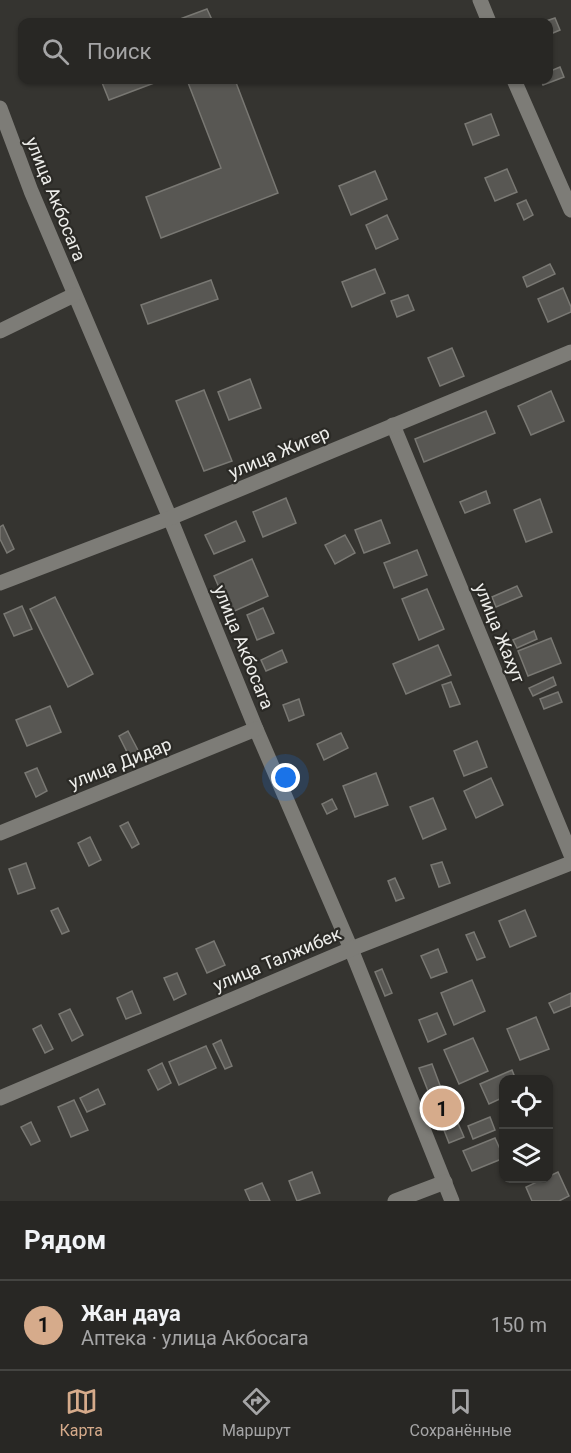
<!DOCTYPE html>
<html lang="ru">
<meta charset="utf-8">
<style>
:root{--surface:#282724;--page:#302f2c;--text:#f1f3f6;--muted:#a5a5a6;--line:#444441;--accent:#d6ab8b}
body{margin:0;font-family:Roboto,sans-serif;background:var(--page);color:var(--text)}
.controls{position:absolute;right:18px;bottom:18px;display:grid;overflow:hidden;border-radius:12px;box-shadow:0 2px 4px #0004}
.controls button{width:54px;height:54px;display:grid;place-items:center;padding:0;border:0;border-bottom:2px solid var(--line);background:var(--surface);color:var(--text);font:30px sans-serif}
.you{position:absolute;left:286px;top:778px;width:21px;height:21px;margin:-15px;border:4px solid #fff;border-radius:50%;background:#1a73e8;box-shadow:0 0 0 9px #1a73e833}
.badge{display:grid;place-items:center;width:39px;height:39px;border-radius:50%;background:var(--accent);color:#111;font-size:20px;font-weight:700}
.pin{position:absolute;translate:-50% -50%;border:3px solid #fff;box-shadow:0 2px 6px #0006}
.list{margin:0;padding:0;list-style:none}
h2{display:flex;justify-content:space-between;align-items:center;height:78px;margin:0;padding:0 24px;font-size:26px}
h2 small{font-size:20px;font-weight:400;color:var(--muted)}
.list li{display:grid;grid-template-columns:39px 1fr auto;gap:18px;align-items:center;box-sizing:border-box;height:90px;padding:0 24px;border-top:2px solid var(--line)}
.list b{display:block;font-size:22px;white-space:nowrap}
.list p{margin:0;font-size:20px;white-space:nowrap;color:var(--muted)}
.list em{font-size:20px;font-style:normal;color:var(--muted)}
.icon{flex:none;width:33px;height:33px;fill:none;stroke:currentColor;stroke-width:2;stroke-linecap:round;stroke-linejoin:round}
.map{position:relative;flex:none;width:571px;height:1201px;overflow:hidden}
.search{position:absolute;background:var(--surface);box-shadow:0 2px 4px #0004;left:18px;right:18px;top:18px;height:66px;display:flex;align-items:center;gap:15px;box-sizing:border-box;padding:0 21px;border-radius:12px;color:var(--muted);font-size:22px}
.sheet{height:168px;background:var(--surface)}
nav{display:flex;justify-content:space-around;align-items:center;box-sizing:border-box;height:84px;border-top:2px solid var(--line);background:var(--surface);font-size:16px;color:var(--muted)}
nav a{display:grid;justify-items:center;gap:3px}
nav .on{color:var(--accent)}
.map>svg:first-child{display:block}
</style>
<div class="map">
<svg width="571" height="1201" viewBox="0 0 571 1201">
<rect width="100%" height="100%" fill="#353430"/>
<g fill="#585753" stroke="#797873" stroke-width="1.5">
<path d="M 207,9 L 213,22 L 172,22 Z"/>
<path d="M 555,18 L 560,30 L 548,35 L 548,22 L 543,22 Z"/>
<path d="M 560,67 L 564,77 L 543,85 L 541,80 L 548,80 L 548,72 Z"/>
<path d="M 101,80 L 162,80 L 109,100 Z"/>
<path d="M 187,80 L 235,80 L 278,193 L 161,238 L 146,197 L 221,168 Z"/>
<path d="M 491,114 L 499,135 L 473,145 L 465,124 Z"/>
<path d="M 507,169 L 517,192 L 495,201 L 485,178 Z"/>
<path d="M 375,171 L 387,199 L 351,215 L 339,186 Z"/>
<path d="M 526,200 L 533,215 L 524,220 L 517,204 Z"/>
<path d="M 387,215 L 398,239 L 376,249 L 366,225 Z"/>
<path d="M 550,264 L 555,274 L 527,287 L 523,277 Z"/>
<path d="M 375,269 L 385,293 L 352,307 L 342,282 Z"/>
<path d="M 211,280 L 218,299 L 148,324 L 141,305 Z"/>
<path d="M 563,288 L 571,307 L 571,312 L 548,322 L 538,299 Z"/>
<path d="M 408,295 L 414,310 L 397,317 L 391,301 Z"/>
<path d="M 452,348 L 464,376 L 440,386 L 428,358 Z"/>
<path d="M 250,379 L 261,408 L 229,420 L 218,392 Z"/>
<path d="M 204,390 L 232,461 L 204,471 L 176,401 Z"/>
<path d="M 551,391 L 564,421 L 531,435 L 518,406 Z"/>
<path d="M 486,411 L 495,433 L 424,462 L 415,439 Z"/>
<path d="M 486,491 L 490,503 L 465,513 L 460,502 Z"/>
<path d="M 286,498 L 296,523 L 263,537 L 253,512 Z"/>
<path d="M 540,499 L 552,532 L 526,542 L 514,510 Z"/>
<path d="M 381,520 L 390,543 L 364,553 L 355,530 Z"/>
<path d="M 236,521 L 245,541 L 214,554 L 205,535 Z"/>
<path d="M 3,525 L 14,549 L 7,553 L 0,539 L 0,527 Z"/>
<path d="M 345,535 L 355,553 L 335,564 L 325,545 Z"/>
<path d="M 417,550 L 427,575 L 394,588 L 384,563 Z"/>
<path d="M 252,559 L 268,596 L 230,613 L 214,576 Z"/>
<path d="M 517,586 L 522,596 L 496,607 L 492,597 Z"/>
<path d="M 427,589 L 444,629 L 419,640 L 402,599 Z"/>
<path d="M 55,597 L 93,674 L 68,687 L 30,609 Z"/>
<path d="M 22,606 L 32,629 L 14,636 L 4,614 Z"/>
<path d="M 263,608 L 274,633 L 257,640 L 247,615 Z"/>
<path d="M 534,631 L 537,639 L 517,648 L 513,640 Z"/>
<path d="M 551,638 L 561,663 L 528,676 L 518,651 Z"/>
<path d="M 438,645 L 451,675 L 406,694 L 393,664 Z"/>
<path d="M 282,650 L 287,662 L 266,671 L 261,660 Z"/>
<path d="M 553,677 L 556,685 L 533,696 L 529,688 Z"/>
<path d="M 451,682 L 460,704 L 450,707 L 442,685 Z"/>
<path d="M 558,692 L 562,702 L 544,709 L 540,699 Z"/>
<path d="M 299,699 L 304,715 L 289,721 L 283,705 Z"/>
<path d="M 50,706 L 61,732 L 27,746 L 16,720 Z"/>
<path d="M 128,731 L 140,754 L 130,758 L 119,736 Z"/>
<path d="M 341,733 L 348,748 L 324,760 L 317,744 Z"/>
<path d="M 477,741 L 487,767 L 464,776 L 454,751 Z"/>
<path d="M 37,768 L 47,791 L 36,797 L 25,773 Z"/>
<path d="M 376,773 L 388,805 L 355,817 L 343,786 Z"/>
<path d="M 491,778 L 503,805 L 476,818 L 464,791 Z"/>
<path d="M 433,798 L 446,829 L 423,839 L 410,807 Z"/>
<path d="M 332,799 L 337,809 L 327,814 L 322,804 Z"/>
<path d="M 128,822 L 139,844 L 132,848 L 120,826 Z"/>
<path d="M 90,837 L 101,860 L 89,866 L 78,843 Z"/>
<path d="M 442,862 L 450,883 L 439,887 L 431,865 Z"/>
<path d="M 26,863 L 35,888 L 18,894 L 9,869 Z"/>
<path d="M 395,878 L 404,898 L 396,901 L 388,881 Z"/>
<path d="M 58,908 L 69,931 L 62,934 L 51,911 Z"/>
<path d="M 525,910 L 536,936 L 510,947 L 499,921 Z"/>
<path d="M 474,932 L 485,957 L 477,960 L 466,935 Z"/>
<path d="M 214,941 L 225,965 L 207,973 L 196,949 Z"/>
<path d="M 438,949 L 447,972 L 431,978 L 421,956 Z"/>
<path d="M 382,969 L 392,993 L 385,996 L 375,972 Z"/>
<path d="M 177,973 L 186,994 L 174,1000 L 164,978 Z"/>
<path d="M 472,980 L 485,1011 L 454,1025 L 441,993 Z"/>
<path d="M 132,991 L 141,1013 L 126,1019 L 117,998 Z"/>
<path d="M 571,993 L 571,1006 L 554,1013 L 549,1003 Z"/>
<path d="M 70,1009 L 83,1035 L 72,1041 L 59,1014 Z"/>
<path d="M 437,1013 L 446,1034 L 428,1042 L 419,1020 Z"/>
<path d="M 536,1017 L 549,1049 L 520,1060 L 507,1029 Z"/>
<path d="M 41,1025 L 53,1049 L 45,1053 L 33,1029 Z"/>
<path d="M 473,1038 L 488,1071 L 459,1084 L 444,1050 Z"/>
<path d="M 221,1040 L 232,1066 L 225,1069 L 213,1044 Z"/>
<path d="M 206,1046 L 216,1068 L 179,1085 L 169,1062 Z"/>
<path d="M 162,1063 L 171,1083 L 158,1090 L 148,1070 Z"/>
<path d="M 432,1064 L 444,1096 L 432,1101 L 419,1068 Z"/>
<path d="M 512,1070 L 516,1080 L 504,1080 L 504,1097 L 489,1104 L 480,1084 Z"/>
<path d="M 98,1089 L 105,1104 L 87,1112 L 80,1098 Z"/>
<path d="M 74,1100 L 88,1130 L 71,1137 L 58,1107 Z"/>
<path d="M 454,1114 L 464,1137 L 449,1143 L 440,1120 Z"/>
<path d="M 490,1117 L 495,1130 L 473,1139 L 468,1126 Z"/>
<path d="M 31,1122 L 40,1141 L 31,1145 L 21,1127 Z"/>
<path d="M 495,1138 L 504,1158 L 472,1171 L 463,1151 Z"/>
<path d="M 312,1172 L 320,1193 L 297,1201 L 289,1181 Z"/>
<path d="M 558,1172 L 569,1196 L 559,1201 L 532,1201 L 526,1187 Z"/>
<path d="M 262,1183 L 270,1201 L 250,1201 L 245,1190 Z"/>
</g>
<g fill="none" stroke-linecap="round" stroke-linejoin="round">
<g stroke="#7d7c77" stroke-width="15">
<path d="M 480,0 L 489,22"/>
<path d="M 514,80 L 571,210"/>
<path d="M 0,108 L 31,191 L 170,518 L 256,729 L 351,949 L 452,1201"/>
<path d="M 0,331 L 74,295"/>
<path d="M 393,425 L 571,855"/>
<path d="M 0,583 L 170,518 L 571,352"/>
<path d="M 0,833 L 256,729"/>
<path d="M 0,1098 L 351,949 L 571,863"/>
<path d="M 395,1201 L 445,1182"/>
</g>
</g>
<g text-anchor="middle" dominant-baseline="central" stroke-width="4.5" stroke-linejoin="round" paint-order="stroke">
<g font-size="18" fill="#eeeeeb" stroke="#2b2a26">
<text transform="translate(56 199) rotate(68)">улица Акбосага</text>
<text transform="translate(279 452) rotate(-23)">улица Жигер</text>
<text transform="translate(500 633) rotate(68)">улица Жахут</text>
<text transform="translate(244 647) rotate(68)">улица Акбосага</text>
<text transform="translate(120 763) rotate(-22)">улица Дидар</text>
<text transform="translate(277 959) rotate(-23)">улица Талжибек</text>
</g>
</g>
</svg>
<div class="controls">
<button><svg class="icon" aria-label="locate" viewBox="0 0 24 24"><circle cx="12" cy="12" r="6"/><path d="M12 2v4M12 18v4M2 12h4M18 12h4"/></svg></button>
<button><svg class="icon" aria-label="layers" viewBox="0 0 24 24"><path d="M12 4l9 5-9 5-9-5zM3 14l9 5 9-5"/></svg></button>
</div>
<div class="you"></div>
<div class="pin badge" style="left:442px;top:1108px">1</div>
<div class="search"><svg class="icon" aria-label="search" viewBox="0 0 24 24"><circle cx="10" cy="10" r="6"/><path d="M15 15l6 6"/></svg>Поиск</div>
</div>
<section class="sheet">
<h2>Рядом<small></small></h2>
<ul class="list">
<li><span class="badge">1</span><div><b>Жан дауа</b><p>Аптека · улица Акбосага</p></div><em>150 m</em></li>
</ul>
</section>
<nav>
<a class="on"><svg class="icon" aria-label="map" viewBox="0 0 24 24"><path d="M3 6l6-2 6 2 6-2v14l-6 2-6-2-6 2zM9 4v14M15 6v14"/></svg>Карта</a>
<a><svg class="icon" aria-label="directions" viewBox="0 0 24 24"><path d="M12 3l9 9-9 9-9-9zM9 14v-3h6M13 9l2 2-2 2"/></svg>Маршрут</a>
<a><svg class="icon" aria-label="saved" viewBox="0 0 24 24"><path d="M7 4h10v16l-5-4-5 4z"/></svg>Сохранённые</a>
</nav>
